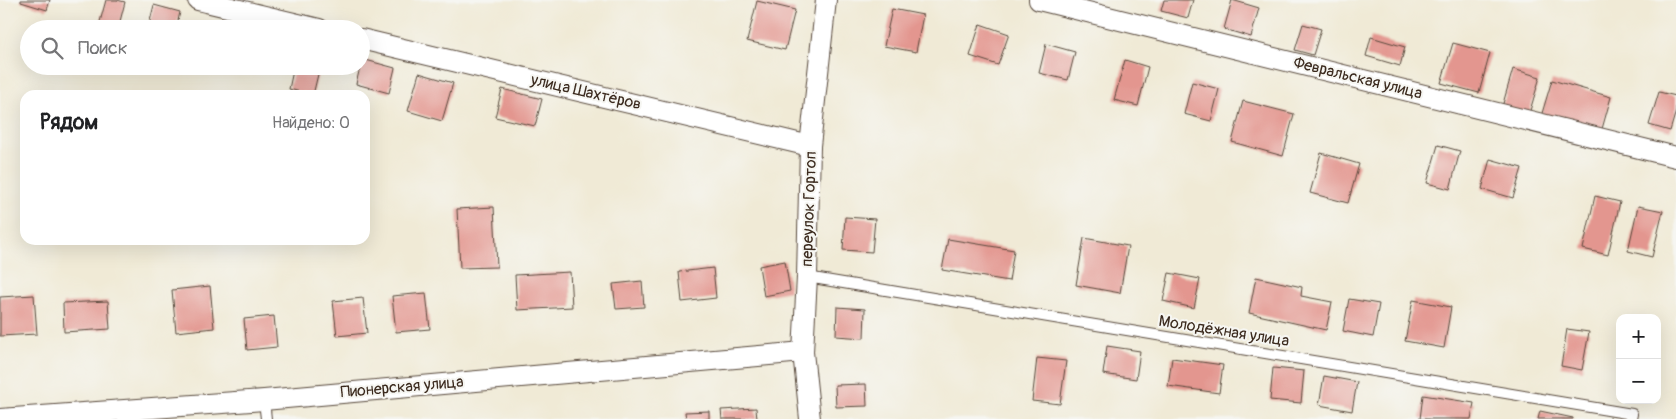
<!DOCTYPE html>
<html lang="ru">
<meta charset="utf-8">
<style>
:root{--surface:#fff;--page:#f6f6f6;--text:#202124;--muted:#757577;--line:#e0e0e0}
body{margin:0;font-family:Pangolin,sans-serif;background:var(--page);color:var(--text)}
.controls{position:absolute;right:15px;bottom:15px;display:grid;overflow:hidden;border-radius:10px;box-shadow:0 5px 20px #0002}
.controls button{width:45px;height:45px;display:grid;place-items:center;padding:0;border:0;border-bottom:1px solid var(--line);background:var(--surface);color:var(--text);font:25px sans-serif}
.list{margin:0;padding:0;list-style:none}
h2{display:flex;justify-content:space-between;align-items:center;height:65px;margin:0;padding:0 20px;font-size:21px}
h2 small{font-size:16px;font-weight:400;color:var(--muted)}
.icon{flex:none;width:28px;height:28px;fill:none;stroke:currentColor;stroke-width:2;stroke-linecap:round;stroke-linejoin:round}
.map{position:relative;flex:none;width:1676px;height:419px;overflow:hidden}
.search{position:absolute;background:var(--surface);box-shadow:0 5px 20px #0002;left:20px;top:20px;width:350px;height:55px;display:flex;align-items:center;gap:12px;box-sizing:border-box;padding:0 18px;border-radius:28px;color:var(--muted);font-size:19px}
.panel{position:absolute;background:var(--surface);box-shadow:0 5px 20px #0002;left:20px;top:90px;width:350px;height:155px;border-radius:15px}
.map>svg:first-child{display:block}
</style>
<div class="map">
<svg width="1676" height="419" viewBox="0 0 1676 419">
<rect width="100%" height="100%" fill="#f6f6f2"/>
<filter id="ink" filterUnits="userSpaceOnUse"><feTurbulence type="fractalNoise" baseFrequency=".02" numOctaves="2"/><feDisplacementMap in="SourceGraphic" scale="10" xChannelSelector="R" yChannelSelector="G"/><feConvolveMatrix kernelMatrix="1 2 1 2 8 2 1 2 1" color-interpolation-filters="sRGB"/></filter>
<filter id="wash" filterUnits="userSpaceOnUse"><feTurbulence type="fractalNoise" baseFrequency=".0096" numOctaves="4" result="noise"/><feDisplacementMap in="SourceGraphic" scale="20" xChannelSelector="R" yChannelSelector="G"/><feGaussianBlur stdDeviation="1.12" result="paint"/><feColorMatrix in="noise" values="0 0 0 0 0 0 0 0 0 0 0 0 0 0 0 0 0 1.4 0 .05"/><feComposite in="paint" operator="in"/></filter>
<g filter="url(#wash)">
<rect width="100%" height="100%" fill="#f0ead6"/>
<g id="blocks">
<g fill="#e3968f">
<path d="M 21,0 L 50,0 L 47,10 L 21,2 Z"/>
<path d="M 106,0 L 117,0 L 125,2 L 118,29 L 98,29 Z"/>
<path d="M 1164,0 L 1193,0 L 1188,18 L 1161,11 Z"/>
<path d="M 1232,0 L 1259,8 L 1251,37 L 1224,29 Z"/>
<path d="M 757,1 L 795,10 L 785,50 L 747,41 Z"/>
<path d="M 154,5 L 180,12 L 176,29 L 148,29 Z"/>
<path d="M 892,9 L 923,15 L 916,52 L 884,46 Z"/>
<path d="M 221,22 L 247,28 L 247,29 L 219,29 Z"/>
<path d="M 980,24 L 1009,34 L 998,65 L 970,56 Z"/>
<path d="M 1303,24 L 1321,29 L 1313,55 L 1295,50 Z"/>
<path d="M 1371,37 L 1405,47 L 1400,66 L 1366,56 Z"/>
<path d="M 1453,43 L 1490,53 L 1479,93 L 1441,83 Z"/>
<path d="M 1046,44 L 1075,52 L 1068,80 L 1039,73 Z"/>
<path d="M 362,59 L 395,68 L 389,93 L 356,84 Z"/>
<path d="M 1125,60 L 1148,67 L 1138,106 L 1114,100 Z"/>
<path d="M 294,66 L 320,66 L 313,95 L 289,89 Z"/>
<path d="M 1513,69 L 1540,77 L 1529,114 L 1502,107 Z"/>
<path d="M 419,73 L 453,83 L 442,121 L 408,111 Z"/>
<path d="M 1552,80 L 1611,97 L 1600,136 L 1540,120 Z"/>
<path d="M 1192,82 L 1219,89 L 1211,121 L 1184,114 Z"/>
<path d="M 502,89 L 542,99 L 535,126 L 495,117 Z"/>
<path d="M 1659,92 L 1676,96 L 1676,111 L 1670,131 L 1649,125 Z"/>
<path d="M 1243,101 L 1294,114 L 1283,156 L 1232,142 Z"/>
<path d="M 1438,145 L 1460,151 L 1450,189 L 1427,183 Z"/>
<path d="M 1321,153 L 1359,164 L 1348,203 L 1310,193 Z"/>
<path d="M 1490,159 L 1522,168 L 1513,198 L 1482,189 Z"/>
<path d="M 1595,196 L 1620,202 L 1608,255 L 1583,249 Z"/>
<path d="M 1638,206 L 1663,211 L 1652,257 L 1628,251 Z"/>
<path d="M 494,207 L 497,267 L 460,268 L 457,209 Z"/>
<path d="M 845,217 L 875,219 L 872,252 L 843,250 Z"/>
<path d="M 1084,238 L 1128,246 L 1120,293 L 1076,285 Z"/>
<path d="M 948,239 L 1014,250 L 1009,281 L 942,270 Z"/>
<path d="M 785,261 L 790,291 L 764,296 L 759,266 Z"/>
<path d="M 713,268 L 716,298 L 682,302 L 679,272 Z"/>
<path d="M 570,272 L 572,307 L 517,310 L 515,275 Z"/>
<path d="M 1169,273 L 1200,279 L 1194,308 L 1163,301 Z"/>
<path d="M 1256,277 L 1302,287 L 1301,296 L 1332,302 L 1326,330 L 1249,313 Z"/>
<path d="M 642,281 L 644,307 L 616,309 L 613,284 Z"/>
<path d="M 210,286 L 214,328 L 176,332 L 172,290 Z"/>
<path d="M 426,293 L 430,329 L 396,332 L 392,296 Z"/>
<path d="M 34,295 L 37,334 L 0,336 L 0,297 Z"/>
<path d="M 363,298 L 367,333 L 337,336 L 333,301 Z"/>
<path d="M 1349,299 L 1379,304 L 1373,337 L 1343,331 Z"/>
<path d="M 1413,300 L 1451,307 L 1444,348 L 1405,341 Z"/>
<path d="M 108,301 L 110,329 L 64,332 L 63,303 Z"/>
<path d="M 837,307 L 865,309 L 864,338 L 836,336 Z"/>
<path d="M 274,316 L 277,347 L 247,350 L 244,319 Z"/>
<path d="M 1567,329 L 1589,332 L 1582,370 L 1561,366 Z"/>
<path d="M 1107,346 L 1140,351 L 1136,379 L 1103,374 Z"/>
<path d="M 1037,358 L 1066,361 L 1060,404 L 1032,401 Z"/>
<path d="M 1172,358 L 1223,365 L 1219,393 L 1168,386 Z"/>
<path d="M 1273,368 L 1304,371 L 1301,403 L 1270,400 Z"/>
<path d="M 1324,376 L 1357,382 L 1352,411 L 1319,405 Z"/>
<path d="M 866,384 L 867,406 L 836,407 L 835,385 Z"/>
<path d="M 1423,395 L 1474,403 L 1471,419 L 1420,419 Z"/>
<path d="M 756,408 L 757,419 L 722,419 L 721,410 Z"/>
<path d="M 709,411 L 709,419 L 686,419 L 685,412 Z"/>
<path d="M 1540,411 L 1573,418 L 1573,419 L 1538,419 Z"/>
</g>
</g>
</g>
<g filter="url(#ink)">
<use href="#blocks" fill-opacity="0" stroke="#56473a" stroke-width="1"/>
<g fill="none" stroke-linecap="round" stroke-linejoin="round">
<g stroke="#56473a" stroke-width="12">
<g id="service">
<path d="M 807,277 L 1632,414 L 1631,419"/>
<path d="M 264,400 L 266,419"/>
</g>
</g>
<g stroke="#56473a" stroke-width="22">
<g id="minor">
<path d="M 198,0 L 319,29"/>
<path d="M 1039,0 L 1676,157"/>
<path d="M 361,39 L 810,146"/>
<path d="M 0,419 L 264,400 L 803,352"/>
<path d="M 810,419 L 803,352 L 807,277 L 810,146 L 826,0"/>
</g>
</g>
<use href="#service" stroke="#fff" stroke-width="10"/>
<use href="#minor" stroke="#fff" stroke-width="20"/>
</g>
</g>
<g text-anchor="middle" dominant-baseline="central" stroke-width="4" stroke-linejoin="round" paint-order="stroke">
<g font-size="16" fill="#3b2a1e" stroke="#f6f6f2">
<text transform="translate(1358 78) rotate(14)">Февральская улица</text>
<text transform="translate(586 92) rotate(13)">улица Шахтёров</text>
<text transform="translate(809 209) rotate(-88)">переулок Гортоп</text>
<text transform="translate(1224 331) rotate(9)">Молодёжная улица</text>
<text transform="translate(402 387) rotate(-5)">Пионерская улица</text>
</g>
</g>
</svg>
<div class="controls">
<button>+</button>
<button>−</button>
</div>
<div class="search"><svg class="icon" aria-label="search" viewBox="0 0 24 24"><circle cx="10" cy="10" r="6"/><path d="M15 15l6 6"/></svg>Поиск</div>
<section class="panel">
<h2>Рядом<small>Найдено: 0</small></h2>
<ul class="list">
</ul>
</section>
</div>
